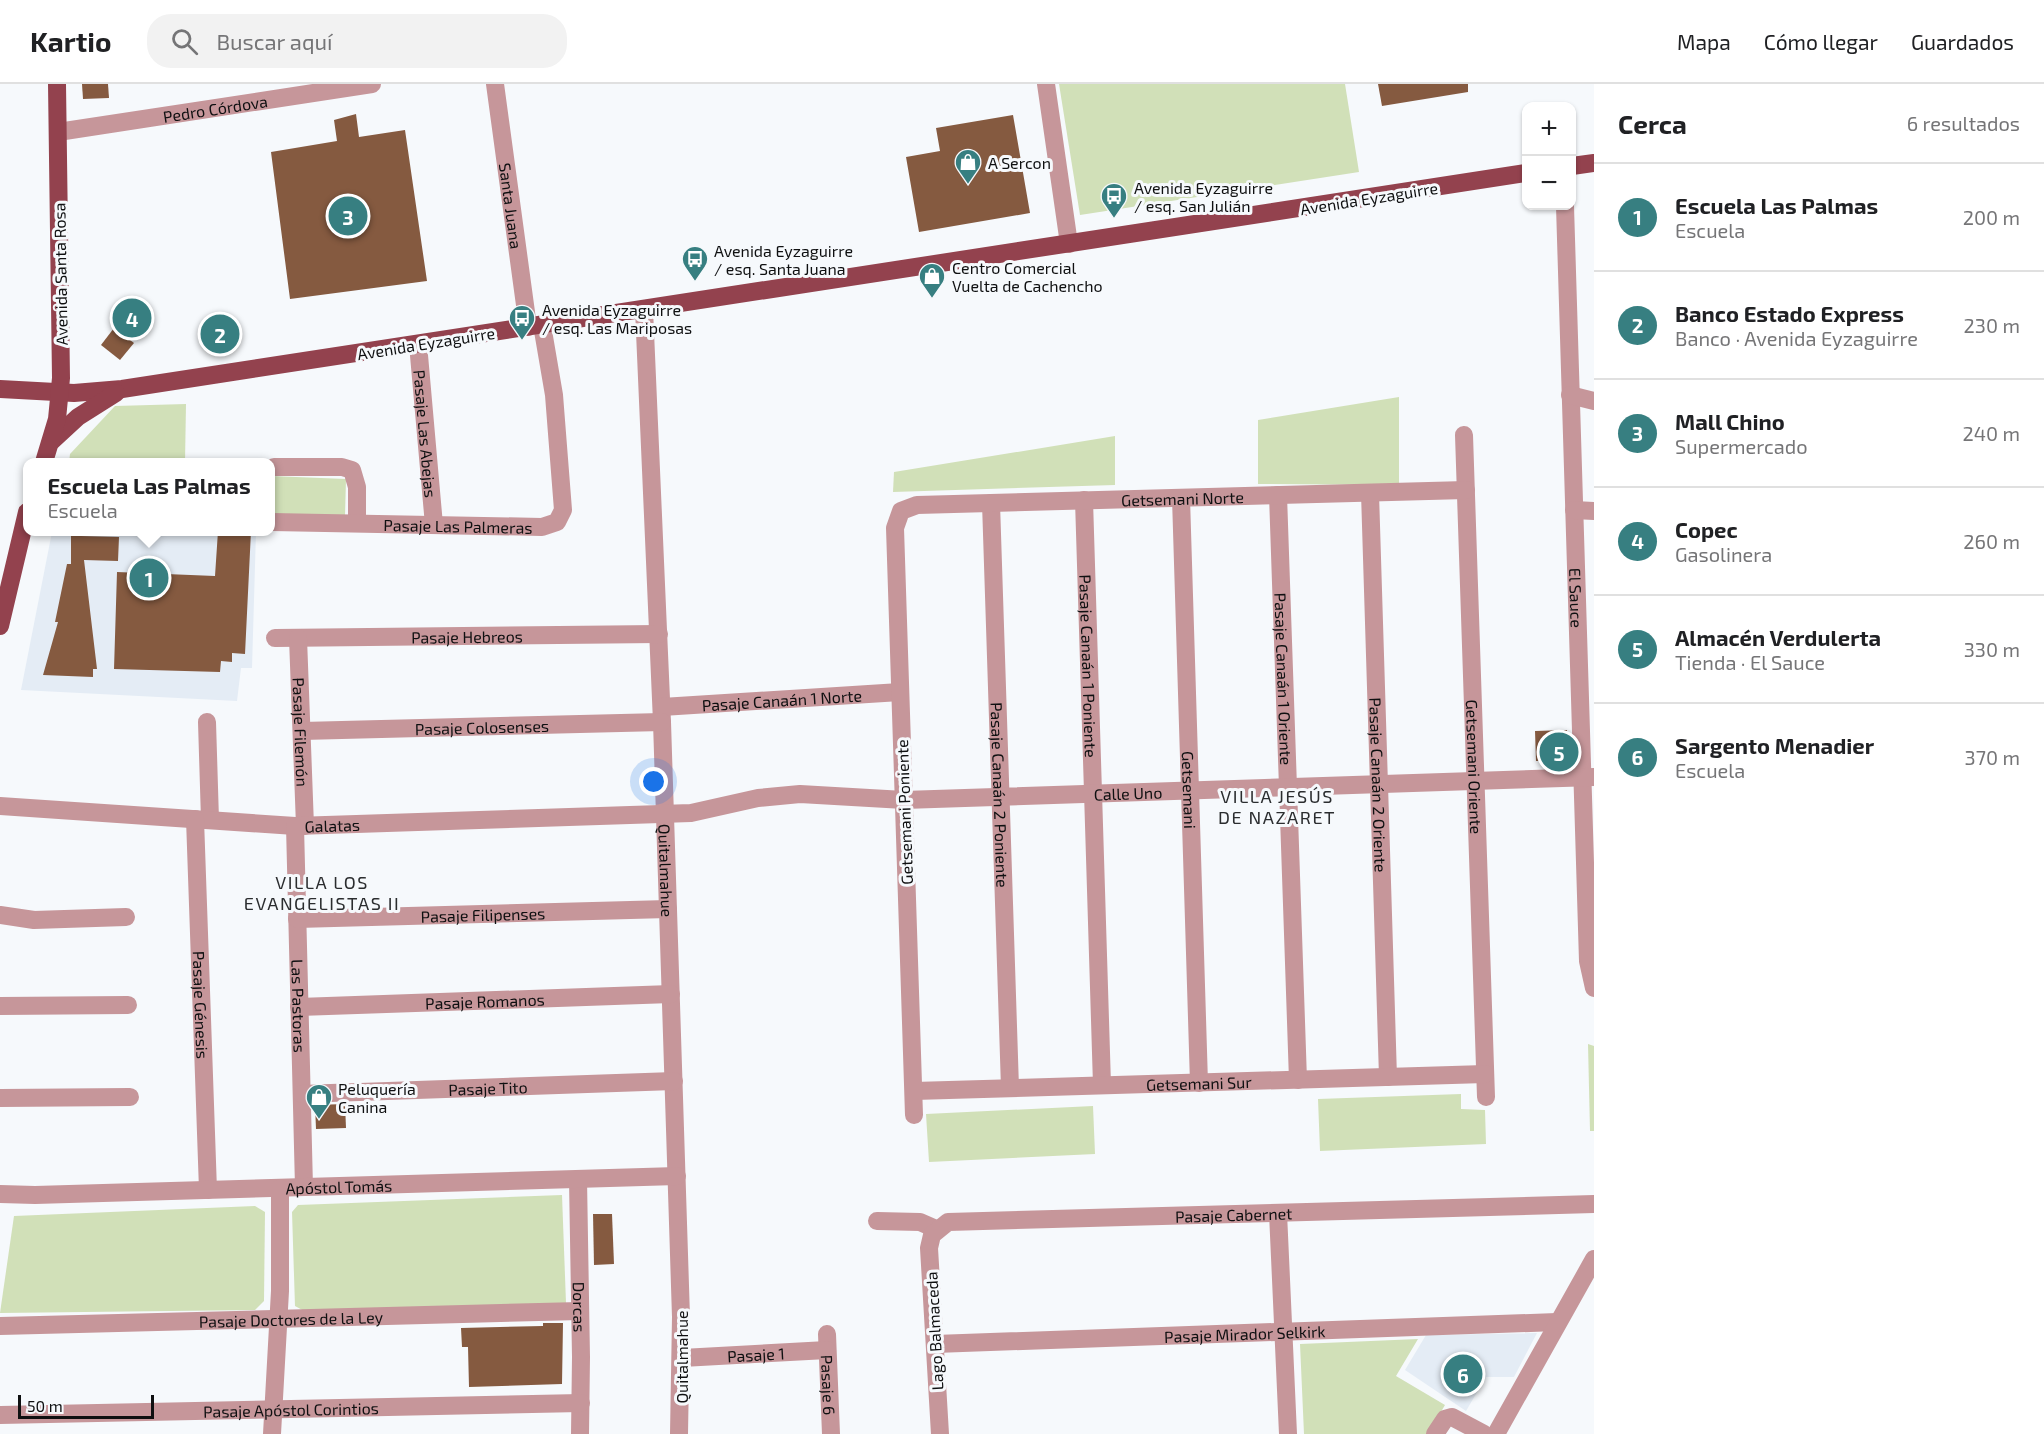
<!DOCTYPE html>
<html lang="es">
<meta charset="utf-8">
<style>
:root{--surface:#fff;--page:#f2f2f2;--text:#202124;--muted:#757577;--line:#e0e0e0;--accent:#377f81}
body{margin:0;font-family:"Exo 2",sans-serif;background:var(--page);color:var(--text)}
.controls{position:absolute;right:18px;top:18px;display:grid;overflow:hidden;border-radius:12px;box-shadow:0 2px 4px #0004}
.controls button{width:54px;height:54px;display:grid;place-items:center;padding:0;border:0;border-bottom:2px solid var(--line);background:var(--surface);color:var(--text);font:30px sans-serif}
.scale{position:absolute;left:18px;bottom:15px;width:136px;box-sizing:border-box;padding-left:6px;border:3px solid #0f1011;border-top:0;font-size:16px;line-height:21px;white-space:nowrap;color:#0f1011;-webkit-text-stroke:4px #f6f9fc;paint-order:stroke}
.you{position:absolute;left:654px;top:698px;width:21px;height:21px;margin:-15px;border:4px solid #fff;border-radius:50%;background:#1a73e8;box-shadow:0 0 0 9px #1a73e833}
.badge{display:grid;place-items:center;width:39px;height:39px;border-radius:50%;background:var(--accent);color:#fff;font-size:20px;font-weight:700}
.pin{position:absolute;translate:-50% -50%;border:3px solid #fff;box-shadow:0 2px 6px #0006}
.popup{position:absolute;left:23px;top:374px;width:252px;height:78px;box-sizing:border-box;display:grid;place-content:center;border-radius:12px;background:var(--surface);filter:drop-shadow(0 2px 4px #0005);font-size:20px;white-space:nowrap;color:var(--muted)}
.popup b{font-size:22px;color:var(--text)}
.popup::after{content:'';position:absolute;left:50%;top:100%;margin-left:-12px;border:12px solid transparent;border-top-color:var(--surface)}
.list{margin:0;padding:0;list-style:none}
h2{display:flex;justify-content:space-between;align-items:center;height:78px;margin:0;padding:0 24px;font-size:26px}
h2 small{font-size:20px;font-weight:400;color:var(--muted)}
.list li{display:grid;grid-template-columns:39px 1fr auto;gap:18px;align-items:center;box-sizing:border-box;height:108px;padding:0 24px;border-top:2px solid var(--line)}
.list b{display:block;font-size:22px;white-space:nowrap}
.list p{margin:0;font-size:20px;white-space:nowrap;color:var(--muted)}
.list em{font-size:20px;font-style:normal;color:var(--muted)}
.icon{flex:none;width:33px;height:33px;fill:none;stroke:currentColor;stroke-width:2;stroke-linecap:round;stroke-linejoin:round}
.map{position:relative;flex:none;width:1594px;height:1350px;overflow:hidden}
header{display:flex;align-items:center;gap:36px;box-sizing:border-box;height:84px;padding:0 30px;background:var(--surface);border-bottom:2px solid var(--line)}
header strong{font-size:28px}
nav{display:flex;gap:33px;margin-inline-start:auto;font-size:21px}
.search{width:420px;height:54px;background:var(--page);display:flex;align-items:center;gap:15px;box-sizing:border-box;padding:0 21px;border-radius:24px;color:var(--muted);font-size:22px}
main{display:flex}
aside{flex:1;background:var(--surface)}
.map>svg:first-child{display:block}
</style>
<header>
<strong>Kartio</strong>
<div class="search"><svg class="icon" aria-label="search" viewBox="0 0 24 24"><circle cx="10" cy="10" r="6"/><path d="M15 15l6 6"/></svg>Buscar aquí</div>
<nav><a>Mapa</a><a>Cómo llegar</a><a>Guardados</a></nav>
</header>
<main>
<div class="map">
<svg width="1594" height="1350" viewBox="0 0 1594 1350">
<rect width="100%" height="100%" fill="#f6f9fc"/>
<g fill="#e4ecf5">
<path d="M 52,448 L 256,448 L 252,584 L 241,584 L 237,617 L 21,606 Z"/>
<path d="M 1537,1249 L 1514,1293 L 1486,1293 L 1466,1327 L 1405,1286 L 1426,1251 Z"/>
</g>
<g fill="#d1e0b8">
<path d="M 1059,0 L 1345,0 L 1359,88 L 1080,131 Z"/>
<path d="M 1399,313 L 1399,401 L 1258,400 L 1258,336 Z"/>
<path d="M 186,320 L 185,378 L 69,378 L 70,370 L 115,322 Z"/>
<path d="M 1115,352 L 1115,401 L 893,408 L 894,388 Z"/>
<path d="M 271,392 L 346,395 L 345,432 L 271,430 Z"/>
<path d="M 1588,960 L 1594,962 L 1594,1047 L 1590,1047 Z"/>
<path d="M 1461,1010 L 1461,1025 L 1485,1026 L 1486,1060 L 1320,1067 L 1318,1015 Z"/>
<path d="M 1093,1022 L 1095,1070 L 929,1078 L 926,1030 Z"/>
<path d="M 562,1111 L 566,1219 L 306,1228 L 295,1222 L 292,1128 L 298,1121 Z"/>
<path d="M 255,1122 L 265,1128 L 264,1217 L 255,1226 L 0,1229 L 14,1132 Z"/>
<path d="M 1418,1255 L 1396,1292 L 1445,1321 L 1428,1350 L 1304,1350 L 1300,1260 Z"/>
</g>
<g fill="#855a40">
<path d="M 82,0 L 108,0 L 109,14 L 83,15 Z"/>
<path d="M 1378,0 L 1468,0 L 1468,8 L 1382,22 Z"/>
<path d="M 356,30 L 359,53 L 405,46 L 427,197 L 290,215 L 271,68 L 337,57 L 334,36 Z"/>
<path d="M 1013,31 L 1030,129 L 919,148 L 906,73 L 940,67 L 936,44 Z"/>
<path d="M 114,244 L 134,259 L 120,276 L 101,261 Z"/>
<path d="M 71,447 L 81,447 L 81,452 L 119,453 L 118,477 L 84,476 L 97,585 L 93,585 L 93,593 L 43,591 L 58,538 L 55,538 L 67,480 L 71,480 Z"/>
<path d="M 218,447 L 251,447 L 245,570 L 232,569 L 232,578 L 221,577 L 220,588 L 114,585 L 117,488 L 215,492 Z"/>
<path d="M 1567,646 L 1568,676 L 1536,677 L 1535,647 Z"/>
<path d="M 345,1020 L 346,1044 L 316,1045 L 315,1021 Z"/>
<path d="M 593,1130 L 612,1130 L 614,1180 L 594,1181 Z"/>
<path d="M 543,1239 L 563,1239 L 562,1300 L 469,1303 L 468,1263 L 462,1263 L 461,1244 L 543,1242 Z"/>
</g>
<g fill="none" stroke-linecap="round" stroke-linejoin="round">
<g stroke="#c6969a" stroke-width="18">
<path id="s1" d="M 495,0 L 528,243"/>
<path d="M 1046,0 L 1069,160"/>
<path id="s2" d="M 58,48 L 372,0"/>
<path id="s3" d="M 1565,122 L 1588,877 L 1594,904"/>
<path id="s4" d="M 644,225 L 662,638 L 681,1233 L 679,1350"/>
<path id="s5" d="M 418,260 L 434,441"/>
<path d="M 1570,311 L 1594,317"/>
<path id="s6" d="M 1464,351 L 1486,1013"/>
<path d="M 274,383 L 342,383 L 352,386 L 357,403 L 357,439"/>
<path id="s7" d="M 1370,409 L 1388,993"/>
<path id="s8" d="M 1278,411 L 1298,996"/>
<path id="s9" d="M 1181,414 L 1199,999"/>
<path id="s10" d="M 1084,416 L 1102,1001"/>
<path id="s11" d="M 991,419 L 1010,1004"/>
<path d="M 1574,426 L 1594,427"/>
<path id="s12" d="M 272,438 L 542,443 L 557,438 L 563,426 L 554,311 L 542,241"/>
<path id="s13" d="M 275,554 L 659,550"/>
<path id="s14" d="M 298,554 L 305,742"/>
<path id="s15" d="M 662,623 L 900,608"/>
<path d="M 207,638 L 210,736"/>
<path id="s16" d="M 302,647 L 662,638"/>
<path id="s17" d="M 0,722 L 295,742 L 691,729 L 758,714 L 800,710 L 904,716 L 1594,693"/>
<path id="s18" d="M 195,735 L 208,1106"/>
<path id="s19" d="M 295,742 L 304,1103"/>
<path d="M 0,831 L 34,836 L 126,833"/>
<path id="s20" d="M 297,835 L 668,825"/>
<path d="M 0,922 L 128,921"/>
<path id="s21" d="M 299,923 L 671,910"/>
<path id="s22" d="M 914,1007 L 1485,990"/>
<path id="s23" d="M 302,1010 L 674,997"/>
<path d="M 0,1014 L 130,1013"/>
<path id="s24" d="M 914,1031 L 895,444 L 901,427 L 917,421 L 1466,406"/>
<path id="s25" d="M 578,1095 L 581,1273 L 580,1350"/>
<path id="s26" d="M 0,1110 L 35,1111 L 677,1092"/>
<path d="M 1278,1129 L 1288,1350"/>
<path d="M 877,1137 L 920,1138 L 936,1145"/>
<path id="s27" d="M 0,1242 L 580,1227"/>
<path id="s28" d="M 827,1250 L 831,1350"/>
<path id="s29" d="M 935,1260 L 1557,1238"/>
<path id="s30" d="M 682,1274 L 827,1266"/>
<path id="s31" d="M 0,1331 L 581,1319"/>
<path d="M 272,1350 L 280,1207 L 280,1104"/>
<path id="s32" d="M 940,1350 L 929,1164 L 932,1151 L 948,1138 L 1594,1120"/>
<path d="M 1435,1350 L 1445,1335 L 1452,1333 L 1484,1350"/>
<path d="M 1496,1350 L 1594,1175"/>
</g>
<g stroke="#93424e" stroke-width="18">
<path d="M 1572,82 L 1594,79"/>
<path d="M 0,305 L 74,309 L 122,305 L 1526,89"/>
<path d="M 52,357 L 78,333 L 116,309"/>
<path d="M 44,378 L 57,335 L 61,294 L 57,0"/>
<path d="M 0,542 L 27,428"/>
</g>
</g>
<defs>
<g id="shop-pin" transform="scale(1.35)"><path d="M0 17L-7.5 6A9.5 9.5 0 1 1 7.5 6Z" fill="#377f81" stroke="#f6f9fc"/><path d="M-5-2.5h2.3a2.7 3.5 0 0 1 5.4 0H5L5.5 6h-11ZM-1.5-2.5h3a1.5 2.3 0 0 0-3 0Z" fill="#fff"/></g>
<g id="bus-pin" transform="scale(1.35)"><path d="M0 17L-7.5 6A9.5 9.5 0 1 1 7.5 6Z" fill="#377f81" stroke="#f6f9fc"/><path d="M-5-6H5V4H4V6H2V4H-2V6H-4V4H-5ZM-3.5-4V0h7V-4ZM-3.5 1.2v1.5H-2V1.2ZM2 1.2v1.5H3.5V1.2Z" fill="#fff"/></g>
</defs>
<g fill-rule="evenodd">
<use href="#shop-pin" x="968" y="78"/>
<use href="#bus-pin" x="1114" y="112"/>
<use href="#bus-pin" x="695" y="175"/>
<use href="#shop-pin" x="932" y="192"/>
<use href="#bus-pin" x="522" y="234"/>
<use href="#shop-pin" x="319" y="1013"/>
</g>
<g text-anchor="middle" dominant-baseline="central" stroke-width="6" stroke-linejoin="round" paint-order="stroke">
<g font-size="16" fill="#0f1011" stroke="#f6f9fc">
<text stroke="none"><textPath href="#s2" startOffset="159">Pedro Córdova</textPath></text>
<text transform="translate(1369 114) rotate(-9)">Avenida Eyzaguirre</text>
<text stroke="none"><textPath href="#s1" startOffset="123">Santa Juana</textPath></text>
<text transform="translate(60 190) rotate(-91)">Avenida Santa Rosa</text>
<text transform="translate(426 259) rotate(-9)">Avenida Eyzaguirre</text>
<text stroke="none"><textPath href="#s5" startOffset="90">Pasaje Las Abejas</textPath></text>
<text stroke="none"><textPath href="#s24" startOffset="888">Getsemani Norte</textPath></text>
<text stroke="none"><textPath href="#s12" startOffset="186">Pasaje Las Palmeras</textPath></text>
<text stroke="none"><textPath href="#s3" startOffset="392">El Sauce</textPath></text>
<text stroke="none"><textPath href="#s13" startOffset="192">Pasaje Hebreos</textPath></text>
<text stroke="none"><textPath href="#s10" startOffset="166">Pasaje Canaán 1 Poniente</textPath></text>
<text stroke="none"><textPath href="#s8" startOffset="184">Pasaje Canaán 1 Oriente</textPath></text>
<text stroke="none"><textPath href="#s15" startOffset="120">Pasaje Canaán 1 Norte</textPath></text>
<text stroke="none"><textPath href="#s16" startOffset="180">Pasaje Colosenses</textPath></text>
<text stroke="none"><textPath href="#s14" startOffset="94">Pasaje Filemón</textPath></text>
<text stroke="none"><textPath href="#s6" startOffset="332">Getsemani Oriente</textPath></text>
<text stroke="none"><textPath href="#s7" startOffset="292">Pasaje Canaán 2 Oriente</textPath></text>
<text stroke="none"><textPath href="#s9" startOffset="292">Getsemani</textPath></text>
<text stroke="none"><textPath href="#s17" startOffset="1131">Calle Uno</textPath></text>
<text stroke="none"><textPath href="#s11" startOffset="292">Pasaje Canaán 2 Poniente</textPath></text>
<text transform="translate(904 728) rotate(-92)">Getsemani Poniente</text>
<text stroke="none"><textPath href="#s17" startOffset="333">Galatas</textPath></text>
<text stroke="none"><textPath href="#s4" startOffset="562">Quitalmahue</textPath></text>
<text stroke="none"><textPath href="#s20" startOffset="186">Pasaje Filipenses</textPath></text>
<text stroke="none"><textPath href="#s21" startOffset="186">Pasaje Romanos</textPath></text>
<text stroke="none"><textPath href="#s18" startOffset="186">Pasaje Génesis</textPath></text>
<text stroke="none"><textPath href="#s19" startOffset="180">Las Pastoras</textPath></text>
<text stroke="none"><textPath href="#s22" startOffset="285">Getsemani Sur</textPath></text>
<text stroke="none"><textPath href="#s23" startOffset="186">Pasaje Tito</textPath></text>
<text stroke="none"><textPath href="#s26" startOffset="339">Apóstol Tomás</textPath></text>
<text stroke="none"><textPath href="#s32" startOffset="506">Pasaje Cabernet</textPath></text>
<text stroke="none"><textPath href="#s25" startOffset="128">Dorcas</textPath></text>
<text stroke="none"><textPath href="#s27" startOffset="291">Pasaje Doctores de la Ley</textPath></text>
<text transform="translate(934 1247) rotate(-93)">Lago Balmaceda</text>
<text stroke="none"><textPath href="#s29" startOffset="310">Pasaje Mirador Selkirk</textPath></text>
<text stroke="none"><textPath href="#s30" startOffset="74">Pasaje 1</textPath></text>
<text transform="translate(681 1273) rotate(-90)">Quitalmahue</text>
<text stroke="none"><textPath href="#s28" startOffset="51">Pasaje 6</textPath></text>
<text stroke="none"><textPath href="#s31" startOffset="291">Pasaje Apóstol Corintios</textPath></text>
</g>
<g font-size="16" fill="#0f1011" stroke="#f6f9fc" text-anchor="start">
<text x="988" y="78">A Sercon</text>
<text x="1134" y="103">Avenida Eyzaguirre<tspan x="1134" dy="18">/ esq. San Julián</tspan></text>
<text x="714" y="166">Avenida Eyzaguirre<tspan x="714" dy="18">/ esq. Santa Juana</tspan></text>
<text x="952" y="183">Centro Comercial<tspan x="952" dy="18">Vuelta de Cachencho</tspan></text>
<text x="542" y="225">Avenida Eyzaguirre<tspan x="542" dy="18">/ esq. Las Mariposas</tspan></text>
<text x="338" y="1004">Peluquería<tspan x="338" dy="18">Canina</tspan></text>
</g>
<g font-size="18" letter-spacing="1.5" fill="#2b2d2f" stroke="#f6f9fc">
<text x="1277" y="712">VILLA JESÚS<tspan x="1277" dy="21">DE NAZARET</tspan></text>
<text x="322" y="798">VILLA LOS<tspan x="322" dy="21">EVANGELISTAS II</tspan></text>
</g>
</g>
</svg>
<div class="controls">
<button>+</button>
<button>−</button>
</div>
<div class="scale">50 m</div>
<div class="you"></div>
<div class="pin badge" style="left:149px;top:494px">1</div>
<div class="popup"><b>Escuela Las Palmas</b>Escuela</div>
<div class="pin badge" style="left:220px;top:250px">2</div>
<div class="pin badge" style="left:348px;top:132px">3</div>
<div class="pin badge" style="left:132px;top:234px">4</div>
<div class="pin badge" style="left:1559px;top:668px">5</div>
<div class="pin badge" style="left:1463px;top:1290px">6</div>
</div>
<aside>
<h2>Cerca<small>6 resultados</small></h2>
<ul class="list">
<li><span class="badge">1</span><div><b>Escuela Las Palmas</b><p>Escuela</p></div><em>200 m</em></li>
<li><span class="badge">2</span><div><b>Banco Estado Express</b><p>Banco · Avenida Eyzaguirre</p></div><em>230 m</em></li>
<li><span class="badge">3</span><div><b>Mall Chino</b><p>Supermercado</p></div><em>240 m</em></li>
<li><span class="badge">4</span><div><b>Copec</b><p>Gasolinera</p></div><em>260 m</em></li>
<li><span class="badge">5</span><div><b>Almacén Verdulerta</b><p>Tienda · El Sauce</p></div><em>330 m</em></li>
<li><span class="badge">6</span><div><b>Sargento Menadier</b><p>Escuela</p></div><em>370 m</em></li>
</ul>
</aside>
</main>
